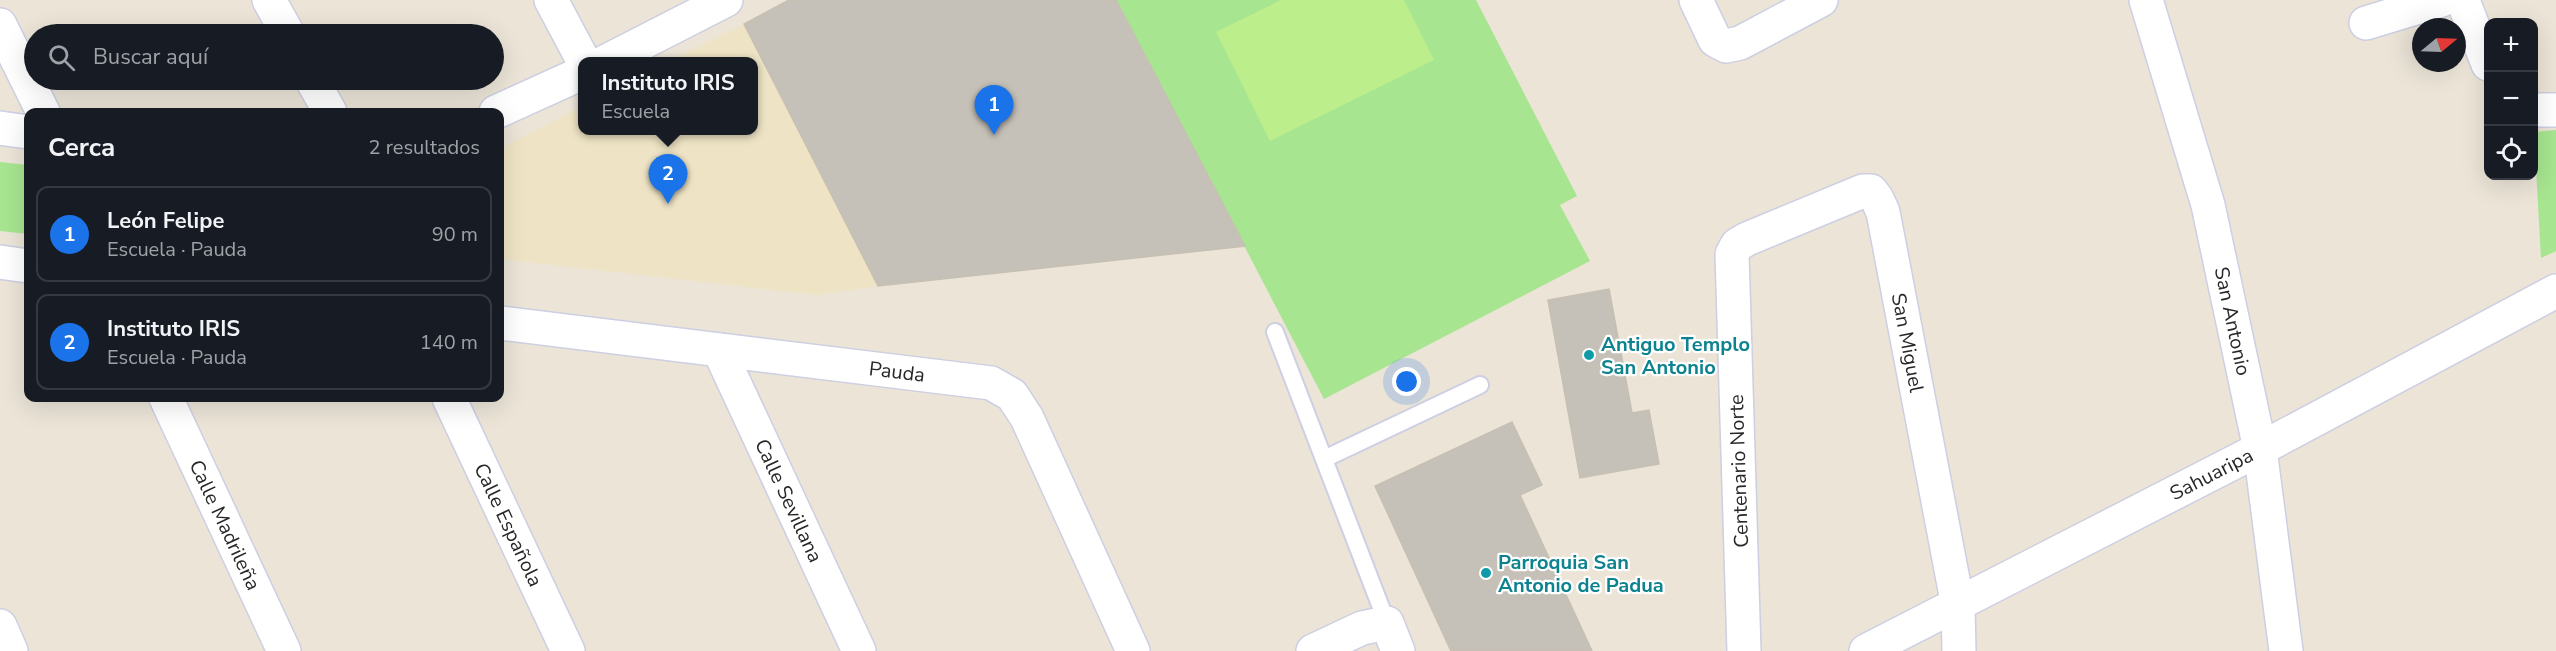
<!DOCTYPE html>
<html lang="es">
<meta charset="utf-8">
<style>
:root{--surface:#171b24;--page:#20242c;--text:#f1f3f6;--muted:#9ea1a6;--line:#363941;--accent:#1a73e8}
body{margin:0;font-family:"Nunito Sans",sans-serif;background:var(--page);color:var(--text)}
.controls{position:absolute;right:18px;top:18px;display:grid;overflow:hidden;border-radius:12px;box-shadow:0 6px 24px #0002}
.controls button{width:54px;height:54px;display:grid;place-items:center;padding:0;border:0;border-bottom:2px solid var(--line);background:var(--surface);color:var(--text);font:30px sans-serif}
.compass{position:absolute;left:2412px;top:18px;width:54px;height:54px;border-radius:50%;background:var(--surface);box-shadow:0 6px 24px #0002;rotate:71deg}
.you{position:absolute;left:1407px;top:382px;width:21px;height:21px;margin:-15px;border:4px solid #fff;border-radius:50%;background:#1a73e8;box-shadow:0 0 0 9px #1a73e833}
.badge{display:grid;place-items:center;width:39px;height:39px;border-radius:50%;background:var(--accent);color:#fff;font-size:20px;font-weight:700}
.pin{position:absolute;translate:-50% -50px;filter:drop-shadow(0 2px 3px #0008)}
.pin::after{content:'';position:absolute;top:32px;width:21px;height:18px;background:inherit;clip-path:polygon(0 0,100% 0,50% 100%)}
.popup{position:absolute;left:578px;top:57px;width:180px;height:78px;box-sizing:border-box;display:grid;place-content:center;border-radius:12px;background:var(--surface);filter:drop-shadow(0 2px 4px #0005);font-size:20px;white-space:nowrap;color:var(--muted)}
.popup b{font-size:22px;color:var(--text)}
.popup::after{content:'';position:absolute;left:50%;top:100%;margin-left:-12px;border:12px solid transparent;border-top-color:var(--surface)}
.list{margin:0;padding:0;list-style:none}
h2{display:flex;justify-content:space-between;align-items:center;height:78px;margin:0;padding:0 24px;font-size:26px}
h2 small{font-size:20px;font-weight:400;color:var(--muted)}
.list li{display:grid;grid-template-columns:39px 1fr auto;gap:18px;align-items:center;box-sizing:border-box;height:96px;margin:0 12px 12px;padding:0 12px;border:2px solid var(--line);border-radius:12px}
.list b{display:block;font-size:22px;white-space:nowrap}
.list p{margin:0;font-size:20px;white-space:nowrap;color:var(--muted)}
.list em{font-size:20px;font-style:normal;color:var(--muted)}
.icon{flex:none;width:33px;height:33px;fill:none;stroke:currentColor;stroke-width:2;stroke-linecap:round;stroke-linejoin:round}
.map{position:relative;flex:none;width:2556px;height:651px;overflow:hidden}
.search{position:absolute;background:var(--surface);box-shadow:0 6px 24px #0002;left:24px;top:24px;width:480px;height:66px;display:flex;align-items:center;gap:15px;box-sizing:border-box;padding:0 21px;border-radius:33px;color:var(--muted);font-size:22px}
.panel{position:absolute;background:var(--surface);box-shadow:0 6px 24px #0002;left:24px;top:108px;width:480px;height:294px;border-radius:12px}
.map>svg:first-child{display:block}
</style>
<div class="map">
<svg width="2556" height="651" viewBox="0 0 2556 651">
<rect width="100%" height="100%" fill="#ebe4d7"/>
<path fill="#eee4c5" d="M 744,24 L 878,286 L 818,295 L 500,259 L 500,149 L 582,106 L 582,130 L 754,130 L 754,62 L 670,61 Z"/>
<g fill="#a7e590">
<path d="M 1116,0 L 1476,0 L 1577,196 L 1560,205 L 1590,261 L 1324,399 Z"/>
<path d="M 2556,130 L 2556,251 L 2541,258 L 2534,132 Z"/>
<path d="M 0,162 L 28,165 L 28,234 L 0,231 Z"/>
</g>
<path fill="#bcee8b" d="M 1281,0 L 1404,0 L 1434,60 L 1270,141 L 1216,32 Z"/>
<g fill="#c6c1b8" stroke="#c6c0b2" stroke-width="1.5">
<path d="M 789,0 L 1116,0 L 1245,246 L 878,286 L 744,24 Z"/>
<path d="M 1609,289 L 1632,413 L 1649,410 L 1659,464 L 1580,478 L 1548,300 Z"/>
<path d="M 1512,422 L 1542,485 L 1520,495 L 1592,651 L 1451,651 L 1375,486 Z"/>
</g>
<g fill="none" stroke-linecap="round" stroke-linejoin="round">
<g stroke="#cdcfe2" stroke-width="20">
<g id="service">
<path d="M 1275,332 L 1387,623"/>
<path d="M 1324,459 L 1480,385"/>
</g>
</g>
<g stroke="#cdcfe2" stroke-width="36">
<g id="minor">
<path d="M 269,0 L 288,34"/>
<path d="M 551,0 L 584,62"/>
<path d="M 1696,0 L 1715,40 L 1726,46 L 1740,43 L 1821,0"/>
<path id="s1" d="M 2146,0 L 2208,205 L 2260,449 L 2286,651"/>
<path d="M 2461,0 L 2465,6 L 2488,64"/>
<path d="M 2366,23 L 2442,0"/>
<path d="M 0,25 L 43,112"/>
<path d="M 605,62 L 726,0"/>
<path d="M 312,80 L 330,112"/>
<path d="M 2534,110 L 2556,110"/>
<path d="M 496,112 L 582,73"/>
<path d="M 0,128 L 28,132"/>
<path d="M 0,262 L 28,266"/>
<path id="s2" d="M 500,323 L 991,383 L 1012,395 L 1027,418 L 1133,651"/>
<path id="s3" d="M 719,350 L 859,651"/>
<path id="s4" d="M 166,398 L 284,651"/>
<path id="s5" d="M 449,398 L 568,651"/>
<path d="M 0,626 L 11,651"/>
<path d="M 1313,651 L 1362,628 L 1387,623 L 1398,651"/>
<path id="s6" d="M 1744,651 L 1732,254 L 1737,245 L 1747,239 L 1863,191 L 1871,191 L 1877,199 L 1883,212 L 1958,606 L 1959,651"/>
<path id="s7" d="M 1866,651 L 2260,449 L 2556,291"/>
</g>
</g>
<use href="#service" stroke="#fff" stroke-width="16"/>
<use href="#minor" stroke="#fff" stroke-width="33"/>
</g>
<g fill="#0f9aa8" stroke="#fff" stroke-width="2">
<circle cx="1589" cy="355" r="6"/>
<circle cx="1486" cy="573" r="6"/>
</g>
<g text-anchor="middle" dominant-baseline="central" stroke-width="4.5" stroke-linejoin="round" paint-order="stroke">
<g font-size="20" fill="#272727" stroke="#fff">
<text stroke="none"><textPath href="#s1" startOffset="333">San Antonio</textPath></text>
<text stroke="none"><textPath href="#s6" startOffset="710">San Miguel</textPath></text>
<text stroke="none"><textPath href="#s2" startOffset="400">Pauda</textPath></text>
<text transform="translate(1739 471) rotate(-92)">Centenario Norte</text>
<text stroke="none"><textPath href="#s7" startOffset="388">Sahuaripa</textPath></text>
<text stroke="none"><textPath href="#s3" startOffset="166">Calle Sevillana</textPath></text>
<text stroke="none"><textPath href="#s4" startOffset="140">Calle Madrileña</textPath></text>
<text stroke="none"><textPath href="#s5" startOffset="140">Calle Española</textPath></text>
</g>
<g font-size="20" font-weight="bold" fill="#0d838f" stroke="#fff" text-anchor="start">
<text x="1601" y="344">Antiguo Templo<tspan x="1601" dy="23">San Antonio</tspan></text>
<text x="1498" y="562">Parroquia San<tspan x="1498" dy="23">Antonio de Padua</tspan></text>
</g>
</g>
</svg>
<div class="controls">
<button>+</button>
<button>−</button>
<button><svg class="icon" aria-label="locate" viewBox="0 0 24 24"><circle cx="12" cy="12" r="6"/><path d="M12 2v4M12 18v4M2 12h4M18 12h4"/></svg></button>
</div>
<svg class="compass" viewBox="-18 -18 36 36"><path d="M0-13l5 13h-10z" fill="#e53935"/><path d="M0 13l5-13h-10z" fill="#9ea1a6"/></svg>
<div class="you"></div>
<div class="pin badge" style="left:994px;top:135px">1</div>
<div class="pin badge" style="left:668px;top:204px">2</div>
<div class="popup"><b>Instituto IRIS</b>Escuela</div>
<div class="search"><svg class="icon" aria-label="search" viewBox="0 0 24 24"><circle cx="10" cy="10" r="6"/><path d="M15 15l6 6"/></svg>Buscar aquí</div>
<section class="panel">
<h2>Cerca<small>2 resultados</small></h2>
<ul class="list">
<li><span class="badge">1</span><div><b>León Felipe</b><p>Escuela · Pauda</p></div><em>90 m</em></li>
<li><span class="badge">2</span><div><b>Instituto IRIS</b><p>Escuela · Pauda</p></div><em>140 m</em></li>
</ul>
</section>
</div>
